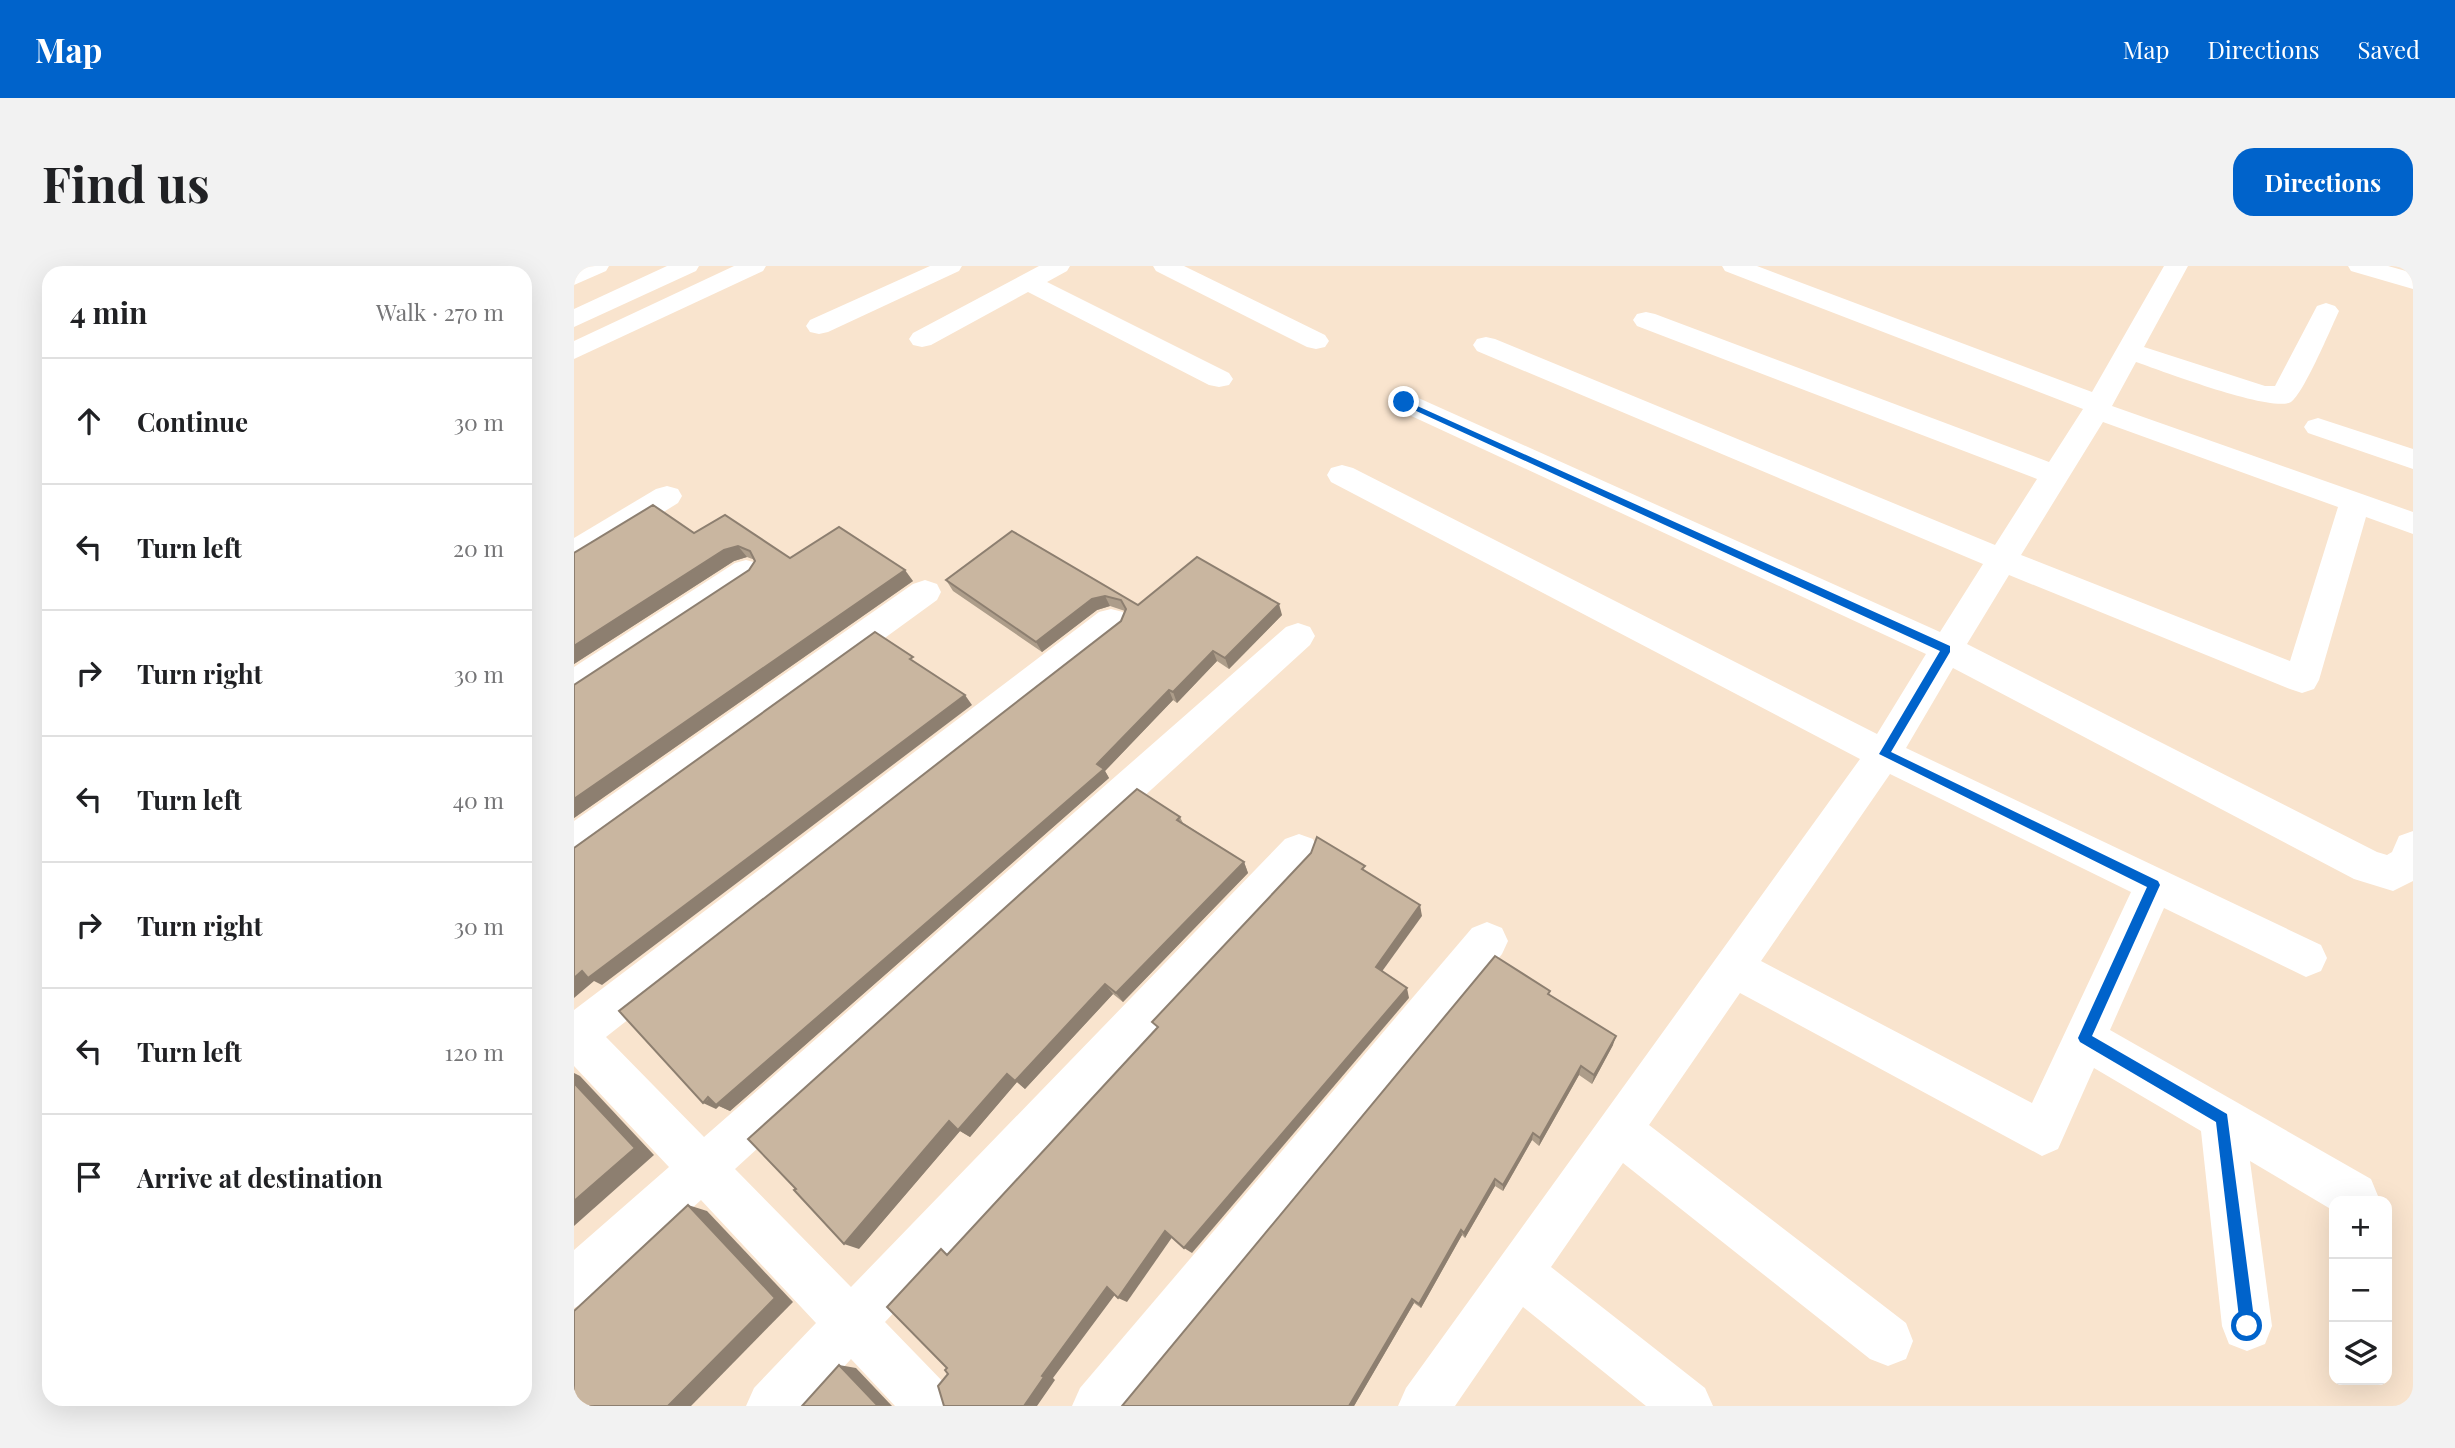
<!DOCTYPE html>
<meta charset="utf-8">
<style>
:root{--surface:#fff;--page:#f2f2f2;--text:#202124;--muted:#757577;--line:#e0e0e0;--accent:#0063cb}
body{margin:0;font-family:"Playfair Display",serif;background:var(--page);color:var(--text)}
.controls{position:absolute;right:21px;bottom:21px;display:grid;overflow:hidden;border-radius:14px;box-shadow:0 7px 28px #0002}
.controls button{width:63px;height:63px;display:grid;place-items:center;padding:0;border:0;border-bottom:2px solid var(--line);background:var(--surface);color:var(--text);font:35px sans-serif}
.stop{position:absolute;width:21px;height:21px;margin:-16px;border:5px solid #0063cb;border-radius:50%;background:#fff}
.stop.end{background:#0063cb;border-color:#fff;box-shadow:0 2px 7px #0008}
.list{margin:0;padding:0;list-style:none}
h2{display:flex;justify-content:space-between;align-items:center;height:91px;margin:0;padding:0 28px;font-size:30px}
h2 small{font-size:23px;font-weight:400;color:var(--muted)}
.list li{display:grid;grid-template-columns:46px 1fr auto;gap:21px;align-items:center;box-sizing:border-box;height:126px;padding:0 28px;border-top:2px solid var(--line)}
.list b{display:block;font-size:26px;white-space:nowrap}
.list em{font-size:23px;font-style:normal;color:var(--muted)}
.icon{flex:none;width:38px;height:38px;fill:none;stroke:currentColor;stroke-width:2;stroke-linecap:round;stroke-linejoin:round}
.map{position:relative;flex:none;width:1839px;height:1140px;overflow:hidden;border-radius:21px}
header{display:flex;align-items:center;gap:42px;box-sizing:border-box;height:98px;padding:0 35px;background:var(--accent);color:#fff}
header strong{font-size:33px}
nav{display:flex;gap:38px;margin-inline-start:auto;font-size:24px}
.intro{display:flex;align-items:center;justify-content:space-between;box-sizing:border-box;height:168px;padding:0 42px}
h1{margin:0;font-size:49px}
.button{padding:18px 32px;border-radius:21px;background:var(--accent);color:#fff;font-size:24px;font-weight:700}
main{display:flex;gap:42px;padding:0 42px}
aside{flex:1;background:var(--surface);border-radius:21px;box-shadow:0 7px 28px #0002}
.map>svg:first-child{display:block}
</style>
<header>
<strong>Map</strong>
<nav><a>Map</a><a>Directions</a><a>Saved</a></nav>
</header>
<div class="intro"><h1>Find us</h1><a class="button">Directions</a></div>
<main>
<aside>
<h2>4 min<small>Walk · 270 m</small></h2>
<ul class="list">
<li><svg class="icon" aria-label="ahead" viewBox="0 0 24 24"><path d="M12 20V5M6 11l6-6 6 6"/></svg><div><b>Continue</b></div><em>30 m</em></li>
<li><svg class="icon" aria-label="left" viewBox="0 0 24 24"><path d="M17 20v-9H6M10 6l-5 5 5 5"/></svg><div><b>Turn left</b></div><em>20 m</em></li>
<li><svg class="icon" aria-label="right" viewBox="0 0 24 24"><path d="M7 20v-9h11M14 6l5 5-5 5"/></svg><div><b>Turn right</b></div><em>30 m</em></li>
<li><svg class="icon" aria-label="left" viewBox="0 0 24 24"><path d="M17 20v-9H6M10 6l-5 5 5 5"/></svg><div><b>Turn left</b></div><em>40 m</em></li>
<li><svg class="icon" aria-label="right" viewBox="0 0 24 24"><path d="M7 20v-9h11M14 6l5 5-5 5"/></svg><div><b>Turn right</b></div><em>30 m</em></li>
<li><svg class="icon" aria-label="left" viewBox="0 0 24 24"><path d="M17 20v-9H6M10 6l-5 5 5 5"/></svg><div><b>Turn left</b></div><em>120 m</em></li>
<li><svg class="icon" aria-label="arrive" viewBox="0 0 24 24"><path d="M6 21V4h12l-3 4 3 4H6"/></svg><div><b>Arrive at destination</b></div></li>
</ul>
</aside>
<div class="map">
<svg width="1839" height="1140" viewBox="0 0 1839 1140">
<rect width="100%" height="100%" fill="#f9e4ce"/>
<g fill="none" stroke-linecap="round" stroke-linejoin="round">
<g fill="#fff" fill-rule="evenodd">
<path d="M 160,0 L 192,0 L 189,5 L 0,93 L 0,75 Z"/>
<path d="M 356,0 L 388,0 L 385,5 L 254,66 L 245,68 L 236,66 L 232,60 L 236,54 Z"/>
<path d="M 465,0 L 496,0 L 493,5 L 473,16 L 655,107 L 659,113 L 655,119 L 645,121 L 635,119 L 454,26 L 357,79 L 348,81 L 339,79 L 335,73 L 339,67 Z"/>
<path d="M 579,0 L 610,0 L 751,69 L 755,75 L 751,81 L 742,83 L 733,81 L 582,5 Z"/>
<path d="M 1148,0 L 1183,0 L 1518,126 L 1590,0 L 1614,0 L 1570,81 L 1691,120 L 1701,120 L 1743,40 L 1752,37 L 1761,40 L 1765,45 C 1757,62 1730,127 1717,136 C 1698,147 1588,105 1562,96 L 1538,140 L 1839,246 L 1839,268 L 1792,251 L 1745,414 L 1740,423 L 1728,427 L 1716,423 L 1435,309 L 1393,378 L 1803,586 L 1813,589 L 1818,586 L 1825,570 L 1839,565 L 1839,615 L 1819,625 L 1780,613 L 1379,402 L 1332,482 L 1747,679 L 1753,692 L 1747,705 L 1732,711 L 1590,642 L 1536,764 L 1797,913 L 1804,930 L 1801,935 L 1760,935 L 1760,945 L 1676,895 L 1698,1060 L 1691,1078 L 1673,1085 L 1655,1078 L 1648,1060 L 1627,865 L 1520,802 L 1484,883 L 1468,890 L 1166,727 L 1075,859 L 1332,1057 L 1339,1075 L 1332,1093 L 1314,1100 L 1296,1093 L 1049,897 L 977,1001 L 1131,1122 L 1139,1140 L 1072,1140 L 949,1041 L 881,1140 L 824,1140 L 832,1122 L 1286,493 L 757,216 L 753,209 L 757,202 L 768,199 L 779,202 L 1303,468 L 1352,388 L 820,142 L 816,136 L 820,130 L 830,127 L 840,130 L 1366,366 L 1409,298 L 903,85 L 899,79 L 903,73 L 912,71 L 921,73 L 1421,279 L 1463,213 L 1063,60 L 1059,54 L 1063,48 L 1072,46 L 1081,48 L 1475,196 L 1509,143 L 1151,5 ZM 1529,156 L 1764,241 L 1716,395 L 1447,289 ZM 1316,508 L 1557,626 L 1458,837 L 1187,695 Z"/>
<path d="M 1774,0 L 1814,0 L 1839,7 L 1839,23 L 1777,5 Z"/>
<path d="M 1744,152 L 1839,183 L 1839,203 L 1734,167 L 1730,161 L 1734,155 Z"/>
<path d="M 93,220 L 104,223 L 108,230 L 104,237 L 11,295 L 0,298 L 0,272 L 82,223 Z"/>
<path d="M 172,294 L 183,297 L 188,305 L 183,313 L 12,427 L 0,431 L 0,401 L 161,297 Z"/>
<path d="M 351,314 L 363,318 L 367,326 L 363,334 L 14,588 L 0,592 L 0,555 L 339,318 Z"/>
<path d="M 537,343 L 549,346 L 554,355 L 549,364 L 32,771 L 130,871 L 712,361 L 724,357 L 736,361 L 741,370 L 736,379 L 161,903 L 277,1021 L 711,573 L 725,568 L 739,573 L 744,585 L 739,597 L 311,1056 L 375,1122 L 383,1140 L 321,1140 L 277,1093 L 234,1140 L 172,1140 L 180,1122 L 242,1057 L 127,934 L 17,1034 L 0,1042 L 0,984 L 95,901 L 0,800 L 0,744 L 525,346 Z"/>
<path d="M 913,656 L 928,662 L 934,675 L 928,688 L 558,1140 L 498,1140 L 506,1122 L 898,662 Z"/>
</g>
<g fill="#fff" fill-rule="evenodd">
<path d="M 3,0 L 35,0 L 32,5 L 0,19 L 0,1 Z"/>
<path d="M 93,0 L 125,0 L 122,5 L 0,61 L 0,43 Z"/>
</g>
</g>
<g fill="#ad9d8a">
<path d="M 438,265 L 564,339 L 708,349 L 655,403 L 643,395 L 603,437 L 599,434 L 531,505 L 535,512 L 156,845 L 145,840 L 142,843 L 547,355 L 551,345 L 536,340 L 523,344 L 468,386 L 379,325 L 372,314 Z"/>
<path d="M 120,267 L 216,292 L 339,315 L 0,552 L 0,419 L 175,304 L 181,295 L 181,294 L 173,291 L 160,295 L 0,398 L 0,287 Z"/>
<path d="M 606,551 L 609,557 L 670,596 L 674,607 L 549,736 L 539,728 L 451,823 L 443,816 L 396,871 L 386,865 L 285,983 Z"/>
<path d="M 976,730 L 1039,779 L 1018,818 L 1005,809 L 965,880 L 958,874 L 929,925 L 921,920 L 891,972 L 888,969 L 847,1042 L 840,1037 L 780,1140 L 548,1140 Z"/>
</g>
<g fill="#8d7f70">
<path d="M 164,280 L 173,291 L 160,295 L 0,398 L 0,380 L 150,284 Z"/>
<path d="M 331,304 L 339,315 L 0,552 L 0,533 Z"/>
<path d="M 531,330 L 536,340 L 523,344 L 468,386 L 462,376 L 518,333 Z"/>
<path d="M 705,338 L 708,349 L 655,403 L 651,392 Z"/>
<path d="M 639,385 L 643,395 L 603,437 L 599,426 Z"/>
<path d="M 595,424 L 599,434 L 531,505 L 535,512 L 156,845 L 145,840 L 142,843 L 129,837 L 523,498 Z"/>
<path d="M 391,429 L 398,439 L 28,719 L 20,715 L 0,732 L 0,712 L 8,705 Z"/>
<path d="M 670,596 L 674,607 L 549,736 L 542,727 Z"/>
<path d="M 846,639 L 848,650 L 804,711 L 802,701 Z"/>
<path d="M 531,718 L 539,728 L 451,823 L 443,816 L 396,871 L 386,865 L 285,983 L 270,978 L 375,855 L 433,808 Z"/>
<path d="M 833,722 L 835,732 L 618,987 L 610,982 Z"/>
<path d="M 1042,770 L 1039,779 L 1018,818 L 1020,809 Z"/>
<path d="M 1007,800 L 1005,809 L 965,880 L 966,872 Z"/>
<path d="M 0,807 L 6,810 L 80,889 L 0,960 Z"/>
<path d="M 959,867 L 958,874 L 929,925 L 929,919 Z"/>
<path d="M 921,913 L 921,920 L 891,972 L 890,967 Z"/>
<path d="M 114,939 L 133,945 L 219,1036 L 117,1140 L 94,1140 Z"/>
<path d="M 887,964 L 888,969 L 847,1042 L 845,1038 Z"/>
<path d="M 591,965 L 599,970 L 553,1036 L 544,1032 Z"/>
<path d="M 533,1021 L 543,1026 L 479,1112 L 481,1114 L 463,1140 L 450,1140 L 468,1110 Z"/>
<path d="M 838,1033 L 840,1037 L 780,1140 L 775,1140 Z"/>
<path d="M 265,1099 L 282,1102 L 318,1140 L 304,1140 Z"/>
</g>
<g fill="#c9b6a0" stroke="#8d7f70" stroke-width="2">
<path d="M 79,239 L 120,267 L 151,249 L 216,292 L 265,261 L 331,304 L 0,533 L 0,419 L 175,304 L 181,295 L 176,285 L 164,280 L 150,284 L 0,380 L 0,287 Z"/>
<path d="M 438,265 L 564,339 L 623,291 L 705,338 L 651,392 L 639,385 L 599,426 L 595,424 L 523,498 L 530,503 L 142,839 L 134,831 L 129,837 L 45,745 L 547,355 L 552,343 L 547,334 L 531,330 L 518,333 L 462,376 L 372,314 Z"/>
<path d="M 301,366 L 339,391 L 336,393 L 391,429 L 14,712 L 8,705 L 0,712 L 0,582 Z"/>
<path d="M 563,523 L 606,551 L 603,554 L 670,596 L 542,727 L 531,718 L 441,815 L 433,808 L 384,864 L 375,855 L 270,978 L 220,924 L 222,923 L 174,873 Z"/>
<path d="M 743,571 L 791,600 L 788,603 L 846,639 L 802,701 L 833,722 L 610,982 L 591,965 L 544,1032 L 533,1021 L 468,1110 L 470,1111 L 450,1140 L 370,1140 L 364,1120 L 374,1108 L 371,1104 L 373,1102 L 313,1041 L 367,983 L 373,989 L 584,761 L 578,756 L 737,587 Z"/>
<path d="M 921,690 L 976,725 L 974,728 L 1042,770 L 1020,809 L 1007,800 L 966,872 L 959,867 L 929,919 L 921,913 L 890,967 L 887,964 L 845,1038 L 838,1033 L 775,1140 L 548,1140 Z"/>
<path d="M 0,817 L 61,882 L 0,935 Z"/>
<path d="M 114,939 L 201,1032 L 94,1140 L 0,1140 L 0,1045 Z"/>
<path d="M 265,1099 L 304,1140 L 228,1140 Z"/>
</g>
<path fill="#0063cb" d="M 830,134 L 1376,380 L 1376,386 L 1317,486 L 1584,615 L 1586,619 L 1518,770 L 1653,848 L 1681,1060 L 1678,1065 L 1673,1067 L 1668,1065 L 1666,1060 L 1642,856 L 1506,776 L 1504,772 L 1573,621 L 1305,488 L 1366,385 L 827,138 Z"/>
</svg>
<div class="controls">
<button>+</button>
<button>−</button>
<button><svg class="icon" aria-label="layers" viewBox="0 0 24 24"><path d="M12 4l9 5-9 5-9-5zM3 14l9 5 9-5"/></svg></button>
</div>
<div class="stop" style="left:1673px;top:1060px"></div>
<div class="stop end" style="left:830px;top:136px"></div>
</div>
</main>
